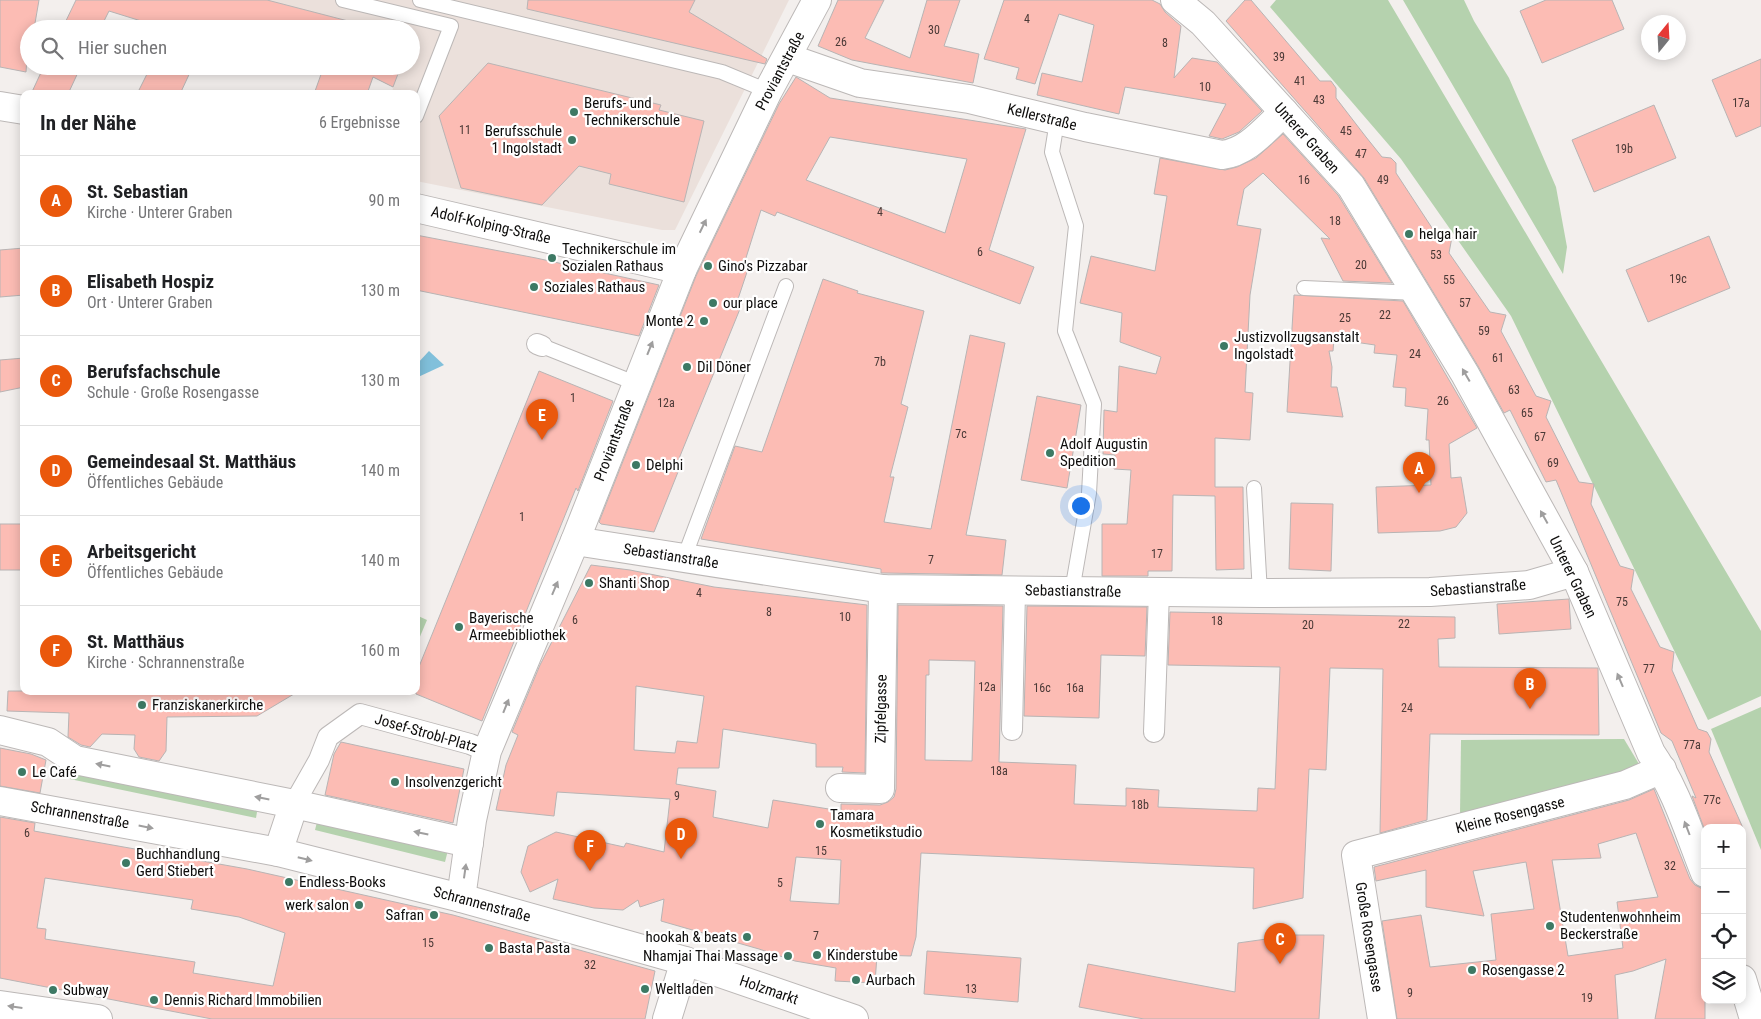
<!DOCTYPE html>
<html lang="de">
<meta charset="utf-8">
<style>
:root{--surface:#fff;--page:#f2f2f2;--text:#202124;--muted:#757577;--line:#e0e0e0;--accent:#ea580c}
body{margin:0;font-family:"Roboto Condensed",sans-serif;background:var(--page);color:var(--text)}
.controls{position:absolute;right:15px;bottom:15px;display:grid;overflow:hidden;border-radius:10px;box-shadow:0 2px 12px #0003}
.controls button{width:45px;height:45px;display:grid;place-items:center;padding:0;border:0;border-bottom:1px solid var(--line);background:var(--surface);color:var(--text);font:25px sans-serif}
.compass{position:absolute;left:1641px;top:15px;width:45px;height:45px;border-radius:50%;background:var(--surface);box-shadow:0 2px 12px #0003;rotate:18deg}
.you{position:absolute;left:1080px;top:505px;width:18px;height:18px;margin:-12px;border:4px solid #fff;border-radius:50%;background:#1a73e8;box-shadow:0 0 0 8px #1a73e833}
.badge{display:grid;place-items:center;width:32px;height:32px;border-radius:50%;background:var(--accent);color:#fff;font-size:16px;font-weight:700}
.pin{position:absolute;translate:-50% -41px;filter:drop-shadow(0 1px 2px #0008)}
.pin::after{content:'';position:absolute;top:26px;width:18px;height:15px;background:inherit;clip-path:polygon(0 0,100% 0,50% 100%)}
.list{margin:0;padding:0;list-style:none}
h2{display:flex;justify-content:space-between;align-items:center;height:65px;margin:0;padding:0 20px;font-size:21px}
h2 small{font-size:16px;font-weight:400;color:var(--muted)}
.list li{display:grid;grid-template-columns:32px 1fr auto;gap:15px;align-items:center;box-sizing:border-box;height:90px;padding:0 20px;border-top:1px solid var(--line)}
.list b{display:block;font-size:19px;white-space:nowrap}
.list p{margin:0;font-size:16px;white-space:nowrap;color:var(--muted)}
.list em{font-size:16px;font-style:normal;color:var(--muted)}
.icon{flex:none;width:28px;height:28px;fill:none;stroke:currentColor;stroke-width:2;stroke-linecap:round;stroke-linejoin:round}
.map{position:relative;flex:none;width:1761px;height:1019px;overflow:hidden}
.search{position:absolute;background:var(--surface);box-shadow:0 2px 12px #0003;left:20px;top:20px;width:400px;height:55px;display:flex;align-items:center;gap:12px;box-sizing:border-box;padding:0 18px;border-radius:28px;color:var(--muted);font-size:19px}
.panel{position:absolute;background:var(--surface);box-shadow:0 2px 12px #0003;left:20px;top:90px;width:400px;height:605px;border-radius:10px}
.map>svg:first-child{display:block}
</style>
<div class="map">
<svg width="1761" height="1019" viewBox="0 0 1761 1019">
<rect width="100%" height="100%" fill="#f3efed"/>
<path fill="#ebe0db" d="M 267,0 L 789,0 L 675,230 L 662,230 L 416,181 L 416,94 L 392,94 L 393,87 L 373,77 L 336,66 L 411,66 L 411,29 L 338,29 Z"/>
<g fill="#b5d2ae">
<path d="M 1276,0 L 1388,0 L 1761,631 L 1761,696 L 1708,720 L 1511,316 L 1401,159 L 1270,7 Z"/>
<path d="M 1403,0 L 1464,0 L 1474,21 L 1509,78 L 1556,187 L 1567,247 L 1563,274 Z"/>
<path d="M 416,615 L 427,620 L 416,646 Z"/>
<path d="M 1761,707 L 1761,850 L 1711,729 Z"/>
<path d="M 1624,739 L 1642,769 L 1460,815 L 1461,740 Z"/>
<path d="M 67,766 L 258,806 L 256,818 L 65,778 Z"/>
<path d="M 318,818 L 448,850 L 445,862 L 315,830 Z"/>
</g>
<path fill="#81c0db" d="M 429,351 L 444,365 L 416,378 L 416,365 Z"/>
<g fill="#fcbcb4" stroke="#b8b4b4" fill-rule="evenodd">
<path d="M 0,0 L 39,0 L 34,29 L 29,29 L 26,72 L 0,67 Z"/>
<path d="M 76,0 L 267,0 L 379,29 L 167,29 L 109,11 L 100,29 L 62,29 Z"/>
<path d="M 528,0 L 695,0 L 689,12 L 767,59 L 765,64 L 527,9 Z"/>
<path d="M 838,0 L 884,0 L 865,38 L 910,58 L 927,0 L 960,0 L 944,46 L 979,54 L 973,83 L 852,60 L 818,46 Z"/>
<path d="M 1004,0 L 1152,0 L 1160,4 L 1165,12 L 1181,26 L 1174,78 L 1192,58 L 1217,62 L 1262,111 L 1239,132 L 1222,139 L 1209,136 L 1226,104 L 1125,87 L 1119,114 L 1037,95 L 1042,73 L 1082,82 L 1094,25 L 1059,14 L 1035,84 L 1016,79 L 1019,68 L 984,59 Z"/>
<path d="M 1245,0 L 1251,0 L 1320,81 L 1331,81 L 1336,88 L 1336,98 L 1366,137 L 1382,157 L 1391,158 L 1396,163 L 1396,173 L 1436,234 L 1452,237 L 1449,253 L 1490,312 L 1506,315 L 1501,331 L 1536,396 L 1551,401 L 1546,417 L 1579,482 L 1594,484 L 1591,504 L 1620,566 L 1634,570 L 1631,589 L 1660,647 L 1674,652 L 1672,670 L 1698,729 L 1707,732 L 1711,739 L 1709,752 L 1743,828 L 1704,828 L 1692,796 L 1696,798 L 1672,741 L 1661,733 L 1556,480 L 1546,482 L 1510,410 L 1504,413 L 1478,366 L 1364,178 L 1226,21 Z"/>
<path d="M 1546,0 L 1612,0 L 1624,29 L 1542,63 L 1520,11 Z"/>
<path d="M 1761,59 L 1761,126 L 1736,137 L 1712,80 Z"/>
<path d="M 488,63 L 661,105 L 659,110 L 704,121 L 684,202 L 609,184 L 611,174 L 579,166 L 542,205 L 461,188 L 439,116 Z"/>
<path d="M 44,66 L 81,66 L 68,94 L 31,94 Z"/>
<path d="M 151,66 L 193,66 L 180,94 L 137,94 Z"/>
<path d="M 324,66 L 401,66 L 393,87 L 373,77 L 367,94 L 314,94 Z"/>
<path d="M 796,77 L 830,98 L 1026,129 L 989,250 L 1034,267 L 1020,304 L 777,212 L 775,216 L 761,210 L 745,261 L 750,263 L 737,302 L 742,304 L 678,461 L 682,462 L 654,532 L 601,524 L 599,522 L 696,276 L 779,104 ZM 830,137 L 967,159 L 945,233 L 806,180 Z"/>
<path d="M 1654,105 L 1676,158 L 1594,192 L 1572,140 Z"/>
<path d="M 1283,134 L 1338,195 L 1392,283 L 1343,281 L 1321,238 L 1330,239 L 1263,173 L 1244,189 L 1237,225 L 1261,229 L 1250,295 L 1245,392 L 1253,393 L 1250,440 L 1215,438 L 1215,487 L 1243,487 L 1244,569 L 1216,570 L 1215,496 L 1173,495 L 1172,571 L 1148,571 L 1148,576 L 1102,576 L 1102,524 L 1127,524 L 1131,470 L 1114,469 L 1115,455 L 1103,454 L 1104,410 L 1117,412 L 1119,366 L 1156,374 L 1161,357 L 1120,342 L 1122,313 L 1080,303 L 1091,256 L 1155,271 L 1167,196 L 1154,194 L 1160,158 L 1225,170 L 1237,167 L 1256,158 Z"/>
<path d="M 416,235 L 536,258 L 659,285 L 639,336 L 416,290 Z"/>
<path d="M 1709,236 L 1730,288 L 1648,322 L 1626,270 Z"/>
<path d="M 24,248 L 24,295 L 0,297 L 0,250 Z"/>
<path d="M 823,279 L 858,291 L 857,293 L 924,311 L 901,404 L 908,407 L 890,477 L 894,477 L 884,522 L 931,529 L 970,335 L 1005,343 L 966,535 L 1006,540 L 1002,575 L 884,573 L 881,573 L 881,569 L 701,539 L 735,446 L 762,452 Z"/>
<path d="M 1294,295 L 1403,301 L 1477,428 L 1449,444 L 1451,478 L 1461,477 L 1467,513 L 1456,527 L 1440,531 L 1378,533 L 1376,487 L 1431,485 L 1429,440 L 1426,440 L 1428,409 L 1405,406 L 1406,388 L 1393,387 L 1397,355 L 1374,353 L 1375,345 L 1334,339 L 1333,351 L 1329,351 L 1332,367 L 1331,387 L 1337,387 L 1343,417 L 1287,412 Z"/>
<path d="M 24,358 L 24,387 L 0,392 L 0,360 Z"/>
<path d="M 539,371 L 613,401 L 578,491 L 576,488 L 482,721 L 416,694 L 416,674 Z"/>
<path d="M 1037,396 L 1081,405 L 1067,488 L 1021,480 Z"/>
<path d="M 1291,503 L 1333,504 L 1331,571 L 1289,569 Z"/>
<rect x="0" y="524" width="24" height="46"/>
<path d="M 591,565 L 630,570 L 714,587 L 867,605 L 865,773 L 842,772 L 843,767 L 816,767 L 816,744 L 723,729 L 719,768 L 678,768 L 676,784 L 716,791 L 713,817 L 768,828 L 773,800 L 841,811 L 841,804 L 880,805 L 888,802 L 894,797 L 896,789 L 898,605 L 1003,606 L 999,762 L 1076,765 L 1074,804 L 1126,806 L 1126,788 L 1159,790 L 1158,807 L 1257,811 L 1258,788 L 1275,789 L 1280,667 L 1168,665 L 1170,612 L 1455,617 L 1455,638 L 1438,639 L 1439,667 L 1598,668 L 1599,735 L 1430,734 L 1427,820 L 1380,833 L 1383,669 L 1330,668 L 1326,770 L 1309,769 L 1303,898 L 1253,909 L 1254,868 L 921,853 L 916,937 L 911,956 L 877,955 L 875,983 L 835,981 L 836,968 L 795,961 L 759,949 L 661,921 L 664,899 L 640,907 L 638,900 L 623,910 L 594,908 L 553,899 L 558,879 L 530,892 L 521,872 L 528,846 L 556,832 L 624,847 L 626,843 L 664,852 L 670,799 L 557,792 L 554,816 L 496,810 L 506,765 L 518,735 L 512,732 L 540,665 ZM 929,660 L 975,661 L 972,761 L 925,760 L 926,675 L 929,675 ZM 636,686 L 704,696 L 697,743 L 677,741 L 675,753 L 634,750 ZM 796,857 L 841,860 L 839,904 L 790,901 Z"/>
<path d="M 1569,599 L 1571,629 L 1499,634 L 1497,604 Z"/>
<path d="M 1027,606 L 1147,607 L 1145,656 L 1101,655 L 1099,718 L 1024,716 Z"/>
<path d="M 8,691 L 299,691 L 257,716 L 167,717 L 166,751 L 159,761 L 139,757 L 134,749 L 135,735 L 102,734 L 90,747 L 81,745 L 68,737 L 69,713 L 7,711 Z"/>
<path d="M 341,742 L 464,769 L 453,823 L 325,795 L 334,754 Z"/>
<path d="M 0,748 L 31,754 L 46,760 L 40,793 L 0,786 Z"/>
<path d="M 1654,789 L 1690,879 L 1695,885 L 1701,888 L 1705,897 L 1705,1019 L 1655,1019 L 1666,959 L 1633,971 L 1615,975 L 1618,1019 L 1397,1019 L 1382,921 L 1421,915 L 1430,967 L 1496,960 L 1491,914 L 1534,909 L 1526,862 L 1473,871 L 1484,916 L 1426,907 L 1426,870 L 1376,881 L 1374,867 L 1629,800 ZM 1636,833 L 1658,897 L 1617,902 L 1623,948 L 1568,956 L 1552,860 L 1601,858 L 1598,844 Z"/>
<path d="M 0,817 L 35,823 L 34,831 L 247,869 L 453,915 L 655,971 L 645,1019 L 212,1019 L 0,978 ZM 45,878 L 193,900 L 191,909 L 239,917 L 285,933 L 273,986 L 193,973 L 195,962 L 45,939 L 46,929 L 37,928 Z"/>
<path d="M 1295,935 L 1324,935 L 1319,1019 L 1144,1019 L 1079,1007 L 1088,964 L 1235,992 L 1238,943 Z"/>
<path d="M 927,951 L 1021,958 L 1018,1002 L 924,994 Z"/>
</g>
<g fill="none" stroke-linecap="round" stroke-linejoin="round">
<g stroke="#bcb8b7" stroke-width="16">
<g id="service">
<path d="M 343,0 L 451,26 L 416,116"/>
<path d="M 420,0 L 722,72 L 768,91"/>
<path d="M 1057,121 L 1052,152 L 1076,226 L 1065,331 L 1094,404 L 1089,493 L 1072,591"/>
<path d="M 1304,288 L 1417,293"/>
<path d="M 542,346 L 635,383"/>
<path d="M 1254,488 L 1260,593"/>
<path d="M 684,558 L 786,286"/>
</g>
</g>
<g stroke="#bcb8b7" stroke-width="22">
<g id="pedestrian">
<path d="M 537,344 L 542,346"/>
<path d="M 1012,730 L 1015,591"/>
<path d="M 1154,732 L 1159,592"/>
<path d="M 294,804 L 319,760 L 328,737 L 360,714 L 470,744 L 487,751"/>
</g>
</g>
<g stroke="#bcb8b7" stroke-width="30">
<g id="minor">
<path d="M 1175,0 L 1203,23 L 1351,186 L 1465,374 L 1574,572 L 1651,753 C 1676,789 1689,833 1705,873"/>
<path d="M 788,58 L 860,83 L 969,99 L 1085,127 L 1222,155 C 1248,152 1265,129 1284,112"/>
<path d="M 0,106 L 24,110"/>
<path d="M 416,208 L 682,270"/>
<path d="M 575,541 L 883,589 L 1260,593 L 1430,592 L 1529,585 L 1574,572"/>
<path d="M 0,730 L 48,742 L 75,760 L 294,804 L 469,843"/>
<path d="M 840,788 L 880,789 L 883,589"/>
<path d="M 0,801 L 278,852 L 461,898 L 685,961 L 854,1019"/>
<path d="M 278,852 L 294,804"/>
<path d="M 461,898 L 472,820 L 487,751 L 575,541 L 682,270 L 768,91 L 817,0"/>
<path d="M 1742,979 L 1754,1019"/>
<path d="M 0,1005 L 98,1019"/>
<path d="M 667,1019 L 685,961"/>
<path d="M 1382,1019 L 1356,855 L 1625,785 L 1662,769"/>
</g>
</g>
<use href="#service" stroke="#fff" stroke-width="14"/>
<use href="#pedestrian" stroke="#fff" stroke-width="20"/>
<use href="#minor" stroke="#fff" stroke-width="28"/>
</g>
<defs><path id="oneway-solid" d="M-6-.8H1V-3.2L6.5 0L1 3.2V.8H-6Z" transform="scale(1.25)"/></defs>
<g fill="#9f9e9e">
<use href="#oneway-solid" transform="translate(703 226) rotate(-64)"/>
<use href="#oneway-solid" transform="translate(650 348) rotate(-68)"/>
<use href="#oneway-solid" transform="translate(1466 375) rotate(-120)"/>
<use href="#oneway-solid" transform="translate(1544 517) rotate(-119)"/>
<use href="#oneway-solid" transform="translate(555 588) rotate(-67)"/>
<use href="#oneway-solid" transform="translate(1620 680) rotate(-113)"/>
<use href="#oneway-solid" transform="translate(506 706) rotate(-68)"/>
<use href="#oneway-solid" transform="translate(103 765) rotate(-169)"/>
<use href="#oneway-solid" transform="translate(262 798) rotate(-169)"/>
<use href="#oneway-solid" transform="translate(146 827) rotate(11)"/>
<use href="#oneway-solid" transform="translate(1687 828) rotate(-111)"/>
<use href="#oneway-solid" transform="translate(421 833) rotate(-168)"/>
<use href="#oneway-solid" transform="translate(305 859) rotate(14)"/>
<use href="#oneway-solid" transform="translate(465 871) rotate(-82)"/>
<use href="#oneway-solid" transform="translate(15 1007) rotate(-172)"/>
</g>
<g fill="#3d7964" stroke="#fff" stroke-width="2">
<circle cx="574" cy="112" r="5"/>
<circle cx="572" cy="140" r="5"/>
<circle cx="1409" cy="234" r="5"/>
<circle cx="552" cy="258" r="5"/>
<circle cx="708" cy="266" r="5"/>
<circle cx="534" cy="287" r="5"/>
<circle cx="713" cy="303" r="5"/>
<circle cx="704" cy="321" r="5"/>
<circle cx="1224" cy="346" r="5"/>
<circle cx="687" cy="367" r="5"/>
<circle cx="1050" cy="453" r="5"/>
<circle cx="636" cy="465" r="5"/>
<circle cx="589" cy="583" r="5"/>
<circle cx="459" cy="627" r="5"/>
<circle cx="142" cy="705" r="5"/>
<circle cx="22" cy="772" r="5"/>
<circle cx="395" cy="782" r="5"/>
<circle cx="820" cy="824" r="5"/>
<circle cx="126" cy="863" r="5"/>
<circle cx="289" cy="882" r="5"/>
<circle cx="359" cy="905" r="5"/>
<circle cx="434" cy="915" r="5"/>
<circle cx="1550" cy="926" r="5"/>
<circle cx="747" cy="937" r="5"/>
<circle cx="489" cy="948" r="5"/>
<circle cx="817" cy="955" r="5"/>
<circle cx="788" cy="956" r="5"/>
<circle cx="1472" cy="970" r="5"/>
<circle cx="856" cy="980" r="5"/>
<circle cx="645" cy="989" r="5"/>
<circle cx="53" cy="990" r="5"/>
<circle cx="154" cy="1000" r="5"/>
</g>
<g text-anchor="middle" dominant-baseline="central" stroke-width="4.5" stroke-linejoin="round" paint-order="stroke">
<g font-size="12" fill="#4a3936">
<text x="1027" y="19">4</text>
<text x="934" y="30">30</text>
<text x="841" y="42">26</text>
<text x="1165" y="43">8</text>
<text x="1279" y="57">39</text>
<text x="1300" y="81">41</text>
<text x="1205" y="87">10</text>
<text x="1319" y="100">43</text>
<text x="1741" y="103">17a</text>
<text x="465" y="130">11</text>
<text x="1346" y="131">45</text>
<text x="1624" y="149">19b</text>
<text x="1361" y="154">47</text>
<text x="1304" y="180">16</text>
<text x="1383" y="180">49</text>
<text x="880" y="212">4</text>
<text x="1335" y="221">18</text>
<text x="980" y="252">6</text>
<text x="1436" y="255">53</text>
<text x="1361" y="265">20</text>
<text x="1678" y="279">19c</text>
<text x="1449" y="280">55</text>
<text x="1465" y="303">57</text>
<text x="1385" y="315">22</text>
<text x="1345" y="318">25</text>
<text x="1484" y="331">59</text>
<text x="1415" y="354">24</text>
<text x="1498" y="358">61</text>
<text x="880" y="362">7b</text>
<text x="1514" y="390">63</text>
<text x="573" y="398">1</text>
<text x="1443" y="401">26</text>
<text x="666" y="403">12a</text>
<text x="1527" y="413">65</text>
<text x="961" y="434">7c</text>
<text x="1540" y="437">67</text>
<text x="1553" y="463">69</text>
<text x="522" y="517">1</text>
<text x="1157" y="554">17</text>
<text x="931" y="560">7</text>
<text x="699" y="593">4</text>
<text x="1622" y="602">75</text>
<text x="769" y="612">8</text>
<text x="845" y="617">10</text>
<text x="575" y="620">6</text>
<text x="1217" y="621">18</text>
<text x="1404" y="624">22</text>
<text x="1308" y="625">20</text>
<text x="1649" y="669">77</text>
<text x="987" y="687">12a</text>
<text x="1042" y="688">16c</text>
<text x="1075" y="688">16a</text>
<text x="1407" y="708">24</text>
<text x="1692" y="745">77a</text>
<text x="999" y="771">18a</text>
<text x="677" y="796">9</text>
<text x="1712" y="800">77c</text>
<text x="1140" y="805">18b</text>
<text x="27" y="833">6</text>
<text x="821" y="851">15</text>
<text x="1670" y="866">32</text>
<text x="780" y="883">5</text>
<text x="816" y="936">7</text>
<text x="428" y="943">15</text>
<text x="590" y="965">32</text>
<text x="971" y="989">13</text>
<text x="1410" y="993">9</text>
<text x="1587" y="998">19</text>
</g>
<g font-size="15" fill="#0e0d0c" stroke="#fff">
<text transform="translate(780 71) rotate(-62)">Proviantstraße</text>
<text transform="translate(1042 117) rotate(14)">Kellerstraße</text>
<text transform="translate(1307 138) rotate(48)">Unterer Graben</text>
<text transform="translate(491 225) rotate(13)">Adolf-Kolping-Straße</text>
<text transform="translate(614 440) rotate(-69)">Proviantstraße</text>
<text transform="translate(671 556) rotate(9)">Sebastianstraße</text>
<text transform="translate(1573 577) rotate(64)">Unterer Graben</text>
<text transform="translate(1478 588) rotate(-4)">Sebastianstraße</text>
<text transform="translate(1073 591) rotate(1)">Sebastianstraße</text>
<text transform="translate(881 709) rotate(-89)">Zipfelgasse</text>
<text transform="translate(426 733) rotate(16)">Josef-Strobl-Platz</text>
<text transform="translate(80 815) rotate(10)">Schrannenstraße</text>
<text transform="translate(1510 815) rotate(-14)">Kleine Rosengasse</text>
<text transform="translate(482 904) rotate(15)">Schrannenstraße</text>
<text transform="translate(1369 937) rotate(81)">Große Rosengasse</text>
<text transform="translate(769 990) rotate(19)">Holzmarkt</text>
</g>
<g font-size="15" fill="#0e0d0c" stroke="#fff" text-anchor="start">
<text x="584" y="103">Berufs- und<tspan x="584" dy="17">Technikerschule</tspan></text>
<text x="562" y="131" text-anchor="end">Berufsschule<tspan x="562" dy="17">1 Ingolstadt</tspan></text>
<text x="1419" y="234">helga hair</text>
<text x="562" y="249">Technikerschule im<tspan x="562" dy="17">Sozialen Rathaus</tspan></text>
<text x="718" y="266">Gino's Pizzabar</text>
<text x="544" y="287">Soziales Rathaus</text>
<text x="723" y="303">our place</text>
<text x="694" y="321" text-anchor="end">Monte 2</text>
<text x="1234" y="337">Justizvollzugsanstalt<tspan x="1234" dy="17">Ingolstadt</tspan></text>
<text x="697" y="367">Dil Döner</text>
<text x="1060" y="444">Adolf Augustin<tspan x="1060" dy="17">Spedition</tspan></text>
<text x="646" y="465">Delphi</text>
<text x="599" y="583">Shanti Shop</text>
<text x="469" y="618">Bayerische<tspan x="469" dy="17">Armeebibliothek</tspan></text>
<text x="152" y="705">Franziskanerkirche</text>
<text x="32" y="772">Le Café</text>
<text x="405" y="782">Insolvenzgericht</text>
<text x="830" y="815">Tamara<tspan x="830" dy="17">Kosmetikstudio</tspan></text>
<text x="136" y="854">Buchhandlung<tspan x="136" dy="17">Gerd Stiebert</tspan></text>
<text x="299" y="882">Endless-Books</text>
<text x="349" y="905" text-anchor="end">werk salon</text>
<text x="424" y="915" text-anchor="end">Safran</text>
<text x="1560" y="917">Studentenwohnheim<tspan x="1560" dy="17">Beckerstraße</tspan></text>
<text x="737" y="937" text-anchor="end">hookah &amp; beats</text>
<text x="499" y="948">Basta Pasta</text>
<text x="827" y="955">Kinderstube</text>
<text x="778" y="956" text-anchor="end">Nhamjai Thai Massage</text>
<text x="1482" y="970">Rosengasse 2</text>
<text x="866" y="980">Aurbach</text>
<text x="655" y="989">Weltladen</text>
<text x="63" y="990">Subway</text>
<text x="164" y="1000">Dennis Richard Immobilien</text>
</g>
</g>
</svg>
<div class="controls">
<button>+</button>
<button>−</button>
<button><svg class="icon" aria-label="locate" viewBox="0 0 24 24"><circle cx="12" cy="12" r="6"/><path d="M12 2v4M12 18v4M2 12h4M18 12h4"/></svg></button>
<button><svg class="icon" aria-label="layers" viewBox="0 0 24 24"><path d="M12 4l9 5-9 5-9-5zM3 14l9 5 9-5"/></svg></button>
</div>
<svg class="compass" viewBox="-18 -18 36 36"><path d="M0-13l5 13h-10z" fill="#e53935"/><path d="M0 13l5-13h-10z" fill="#757577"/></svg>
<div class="you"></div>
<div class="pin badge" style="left:1419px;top:493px">A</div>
<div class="pin badge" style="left:1530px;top:709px">B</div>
<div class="pin badge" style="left:1280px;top:964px">C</div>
<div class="pin badge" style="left:681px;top:859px">D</div>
<div class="pin badge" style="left:542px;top:440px">E</div>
<div class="pin badge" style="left:590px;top:871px">F</div>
<div class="search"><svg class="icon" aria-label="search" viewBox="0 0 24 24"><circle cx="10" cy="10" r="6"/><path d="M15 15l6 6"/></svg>Hier suchen</div>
<section class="panel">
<h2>In der Nähe<small>6 Ergebnisse</small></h2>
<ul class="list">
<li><span class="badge">A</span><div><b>St. Sebastian</b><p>Kirche · Unterer Graben</p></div><em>90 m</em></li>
<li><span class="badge">B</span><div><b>Elisabeth Hospiz</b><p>Ort · Unterer Graben</p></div><em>130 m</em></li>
<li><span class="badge">C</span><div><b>Berufsfachschule</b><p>Schule · Große Rosengasse</p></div><em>130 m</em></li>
<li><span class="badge">D</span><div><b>Gemeindesaal St. Matthäus</b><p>Öffentliches Gebäude</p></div><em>140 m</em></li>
<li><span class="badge">E</span><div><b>Arbeitsgericht</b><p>Öffentliches Gebäude</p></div><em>140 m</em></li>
<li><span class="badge">F</span><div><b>St. Matthäus</b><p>Kirche · Schrannenstraße</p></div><em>160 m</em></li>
</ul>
</section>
</div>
